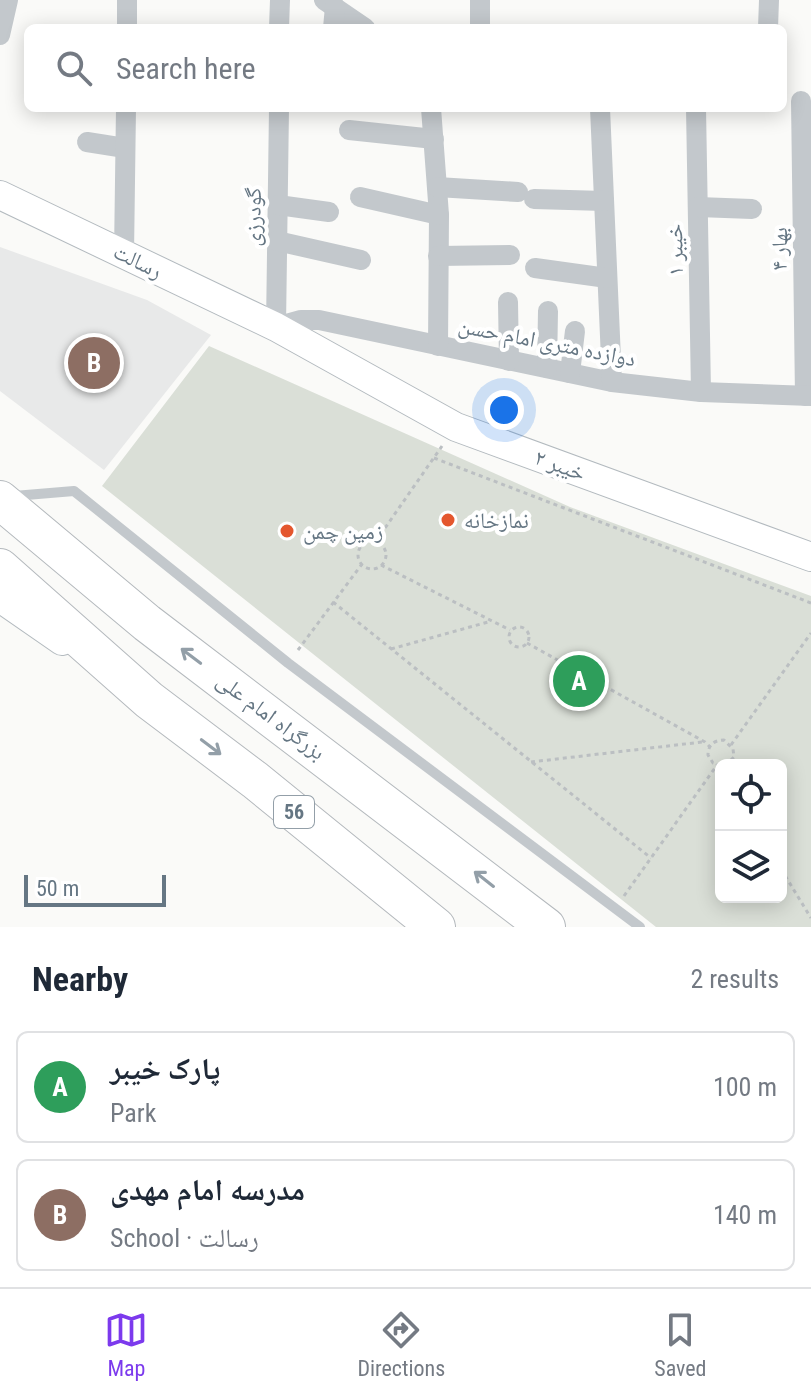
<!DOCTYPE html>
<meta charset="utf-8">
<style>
:root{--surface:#fff;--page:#f6f6f7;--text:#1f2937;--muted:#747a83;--line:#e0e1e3;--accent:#7c3aed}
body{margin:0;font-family:"Roboto Condensed","Noto Naskh Arabic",sans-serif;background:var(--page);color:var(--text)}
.controls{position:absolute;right:24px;bottom:24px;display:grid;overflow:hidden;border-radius:12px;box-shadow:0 4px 20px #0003}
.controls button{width:72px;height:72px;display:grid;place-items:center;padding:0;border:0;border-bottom:2px solid var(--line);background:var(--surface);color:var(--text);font:40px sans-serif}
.scale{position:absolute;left:24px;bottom:20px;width:142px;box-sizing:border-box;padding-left:8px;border:4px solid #657683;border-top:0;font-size:22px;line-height:28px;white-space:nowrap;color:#657683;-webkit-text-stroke:6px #fff;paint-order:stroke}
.you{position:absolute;left:504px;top:410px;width:28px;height:28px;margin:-20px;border:6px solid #fff;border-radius:50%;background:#1a73e8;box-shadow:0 0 0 12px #1a73e833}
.badge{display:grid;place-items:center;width:52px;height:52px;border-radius:50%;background:var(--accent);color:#fff;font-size:26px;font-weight:700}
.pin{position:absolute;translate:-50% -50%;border:4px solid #fff;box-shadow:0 2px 8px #0006}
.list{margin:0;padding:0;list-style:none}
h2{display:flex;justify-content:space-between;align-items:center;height:104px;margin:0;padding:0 32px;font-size:34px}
h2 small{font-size:26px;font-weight:400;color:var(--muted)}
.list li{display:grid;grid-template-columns:52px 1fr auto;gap:24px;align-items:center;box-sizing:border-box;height:112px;margin:0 16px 16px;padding:0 16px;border:2px solid var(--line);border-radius:12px}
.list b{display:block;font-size:30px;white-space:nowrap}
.list p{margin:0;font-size:26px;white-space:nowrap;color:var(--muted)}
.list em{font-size:26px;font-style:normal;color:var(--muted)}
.icon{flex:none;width:44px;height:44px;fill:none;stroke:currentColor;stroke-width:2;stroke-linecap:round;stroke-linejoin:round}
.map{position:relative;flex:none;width:811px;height:927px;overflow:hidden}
.search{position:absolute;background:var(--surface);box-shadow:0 4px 20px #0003;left:24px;right:24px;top:24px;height:88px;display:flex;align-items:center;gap:20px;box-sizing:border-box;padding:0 28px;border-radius:12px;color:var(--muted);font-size:30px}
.sheet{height:360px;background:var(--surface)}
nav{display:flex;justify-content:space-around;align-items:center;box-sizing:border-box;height:112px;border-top:2px solid var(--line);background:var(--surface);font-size:22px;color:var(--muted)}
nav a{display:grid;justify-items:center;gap:4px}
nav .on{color:var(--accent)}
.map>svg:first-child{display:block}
</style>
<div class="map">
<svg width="811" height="927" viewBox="0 0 811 927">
<rect width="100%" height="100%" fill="#fafaf8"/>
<path fill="#e8e9e9" d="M 0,247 L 147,300 L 211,335 L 104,470 L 0,391 Z"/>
<path fill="#dadfd7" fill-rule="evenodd" d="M 209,346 L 570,507 L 811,596 L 811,927 L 656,927 L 102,486 ZM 781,765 L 781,897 L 721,897 L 721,765 Z"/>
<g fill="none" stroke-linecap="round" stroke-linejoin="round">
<g stroke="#b3babf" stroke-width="30">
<g id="secondary">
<path d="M 0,195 L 276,327 L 456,427 L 811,557"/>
<path d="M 0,598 L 62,641"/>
</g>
</g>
<g stroke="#b4b9bd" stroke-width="40">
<g id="highway">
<path d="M 0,500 L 147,623 L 546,927"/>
<path d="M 0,568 L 149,700 L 255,780 L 436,927"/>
</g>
</g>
<g stroke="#bbbfc2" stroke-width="3" stroke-dasharray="4 4" stroke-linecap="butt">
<path d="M 434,458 L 811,603"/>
<path d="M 376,541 L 442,446"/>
<circle cx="372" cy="555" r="14"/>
<path d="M 381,565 L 510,630"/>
<path d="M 333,602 L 651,858"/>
<circle cx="519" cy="637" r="10"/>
<path d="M 527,643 L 705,742 L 710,747"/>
<path d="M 391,649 L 488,622"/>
<path d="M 298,650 L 362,564"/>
<path d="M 731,745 L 811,633"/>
<path d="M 531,762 L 702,742"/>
<path d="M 721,766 L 713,763 L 708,755 C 708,745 714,740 724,740 L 733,749 L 734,757 L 726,765"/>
<path d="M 781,869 L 811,918"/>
<path d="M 624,896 L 717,765 L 721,772"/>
</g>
<path stroke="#c3c8cc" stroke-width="10" d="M 14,496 L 74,491 L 288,663 L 640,927"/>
<g stroke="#c3c8cc" stroke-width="20">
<path d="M 324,0 L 365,28"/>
<path d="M 127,28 L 127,0"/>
<path d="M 279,28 L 280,0"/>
<path d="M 333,28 L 335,7"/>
<path d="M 480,28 L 480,0"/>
<path d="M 768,28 L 769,0"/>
<path d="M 0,35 L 8,0"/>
<path d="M 801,101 L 805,396"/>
<path d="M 279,108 L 276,327 L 301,320 L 319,320 L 612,382 L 701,392 L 811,396"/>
<path d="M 431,108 L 439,215 L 438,346"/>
<path d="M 600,108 L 612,382"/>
<path d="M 696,108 L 701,392"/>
<path d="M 349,130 L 434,139"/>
<path d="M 87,142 L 125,148"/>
<path d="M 437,187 L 518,192"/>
<path d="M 360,197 L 439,215"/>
<path d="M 534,199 L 604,201"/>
<path d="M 278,205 L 329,212"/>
<path d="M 698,207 L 752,209"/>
<path d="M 277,241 L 361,260"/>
<path d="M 124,254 L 126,108"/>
<path d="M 438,256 L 510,255"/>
<path d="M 535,268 L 607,278"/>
<path d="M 508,302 L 509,361"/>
<path d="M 547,368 L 548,311"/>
<path d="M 570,373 L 575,331"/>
</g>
<use href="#secondary" stroke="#fff" stroke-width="28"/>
<use href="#highway" stroke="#fff" stroke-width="38"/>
</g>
<defs><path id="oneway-shaft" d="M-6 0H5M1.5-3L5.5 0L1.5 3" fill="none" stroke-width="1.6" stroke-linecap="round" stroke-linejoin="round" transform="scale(2)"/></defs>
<g stroke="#939fa8">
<use href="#oneway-shaft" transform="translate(191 656) rotate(-143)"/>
<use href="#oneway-shaft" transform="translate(211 747) rotate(37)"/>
<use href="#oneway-shaft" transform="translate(484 879) rotate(-142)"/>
</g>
<g fill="#e4572e" stroke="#fff" stroke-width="3">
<circle cx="448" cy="520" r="8"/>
<circle cx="287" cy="531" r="8"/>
</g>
<g text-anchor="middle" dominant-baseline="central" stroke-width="8" stroke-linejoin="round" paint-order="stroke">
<rect fill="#fff" stroke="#939fa8" stroke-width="2" x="274" y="796" width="40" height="32" rx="6"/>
<g font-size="20" font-weight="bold" fill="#657683">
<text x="294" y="812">56</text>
</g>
<g font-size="22" fill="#657683" stroke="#fff">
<text transform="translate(253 217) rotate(-89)">گودرزی</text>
<text transform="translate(779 249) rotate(-90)">بهار ۴</text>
<text transform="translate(675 250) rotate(-91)">خیبر ۱</text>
<text transform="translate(138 261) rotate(26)">رسالت</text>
<text transform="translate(547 342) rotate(11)">دوازده متری امام حسن</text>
<text transform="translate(560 465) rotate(20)">خیبر ۲</text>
<text transform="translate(271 716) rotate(37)">بزرگراه امام علی</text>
</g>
<g font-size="22" fill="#657683" stroke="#fff" text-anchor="start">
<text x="464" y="520">نمازخانه</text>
<text x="303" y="531">زمین چمن</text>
</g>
</g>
</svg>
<div class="controls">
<button><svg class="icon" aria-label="locate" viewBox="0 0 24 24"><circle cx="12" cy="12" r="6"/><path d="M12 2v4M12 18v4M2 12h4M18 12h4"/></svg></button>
<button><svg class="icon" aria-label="layers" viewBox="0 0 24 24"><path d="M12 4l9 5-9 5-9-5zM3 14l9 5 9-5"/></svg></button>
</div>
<div class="scale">50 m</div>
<div class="you"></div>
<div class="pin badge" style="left:579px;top:681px;background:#2e9e5b">A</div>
<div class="pin badge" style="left:94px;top:363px;background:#8d6e63">B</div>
<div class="search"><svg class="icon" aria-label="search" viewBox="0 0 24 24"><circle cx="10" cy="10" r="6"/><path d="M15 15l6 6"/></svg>Search here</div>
</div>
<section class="sheet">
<h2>Nearby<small>2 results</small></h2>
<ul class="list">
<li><span class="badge" style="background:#2e9e5b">A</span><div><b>پارک خیبر</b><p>Park</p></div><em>100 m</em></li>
<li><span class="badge" style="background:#8d6e63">B</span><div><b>مدرسه امام مهدی</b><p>School · رسالت</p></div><em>140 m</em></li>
</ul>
</section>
<nav>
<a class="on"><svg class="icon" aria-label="map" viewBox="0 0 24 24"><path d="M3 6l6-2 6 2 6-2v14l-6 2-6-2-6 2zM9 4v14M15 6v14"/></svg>Map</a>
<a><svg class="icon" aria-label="directions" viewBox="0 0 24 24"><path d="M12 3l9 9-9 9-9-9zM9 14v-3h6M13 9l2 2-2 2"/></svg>Directions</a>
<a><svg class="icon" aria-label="saved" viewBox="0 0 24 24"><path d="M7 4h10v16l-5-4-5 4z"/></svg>Saved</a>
</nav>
